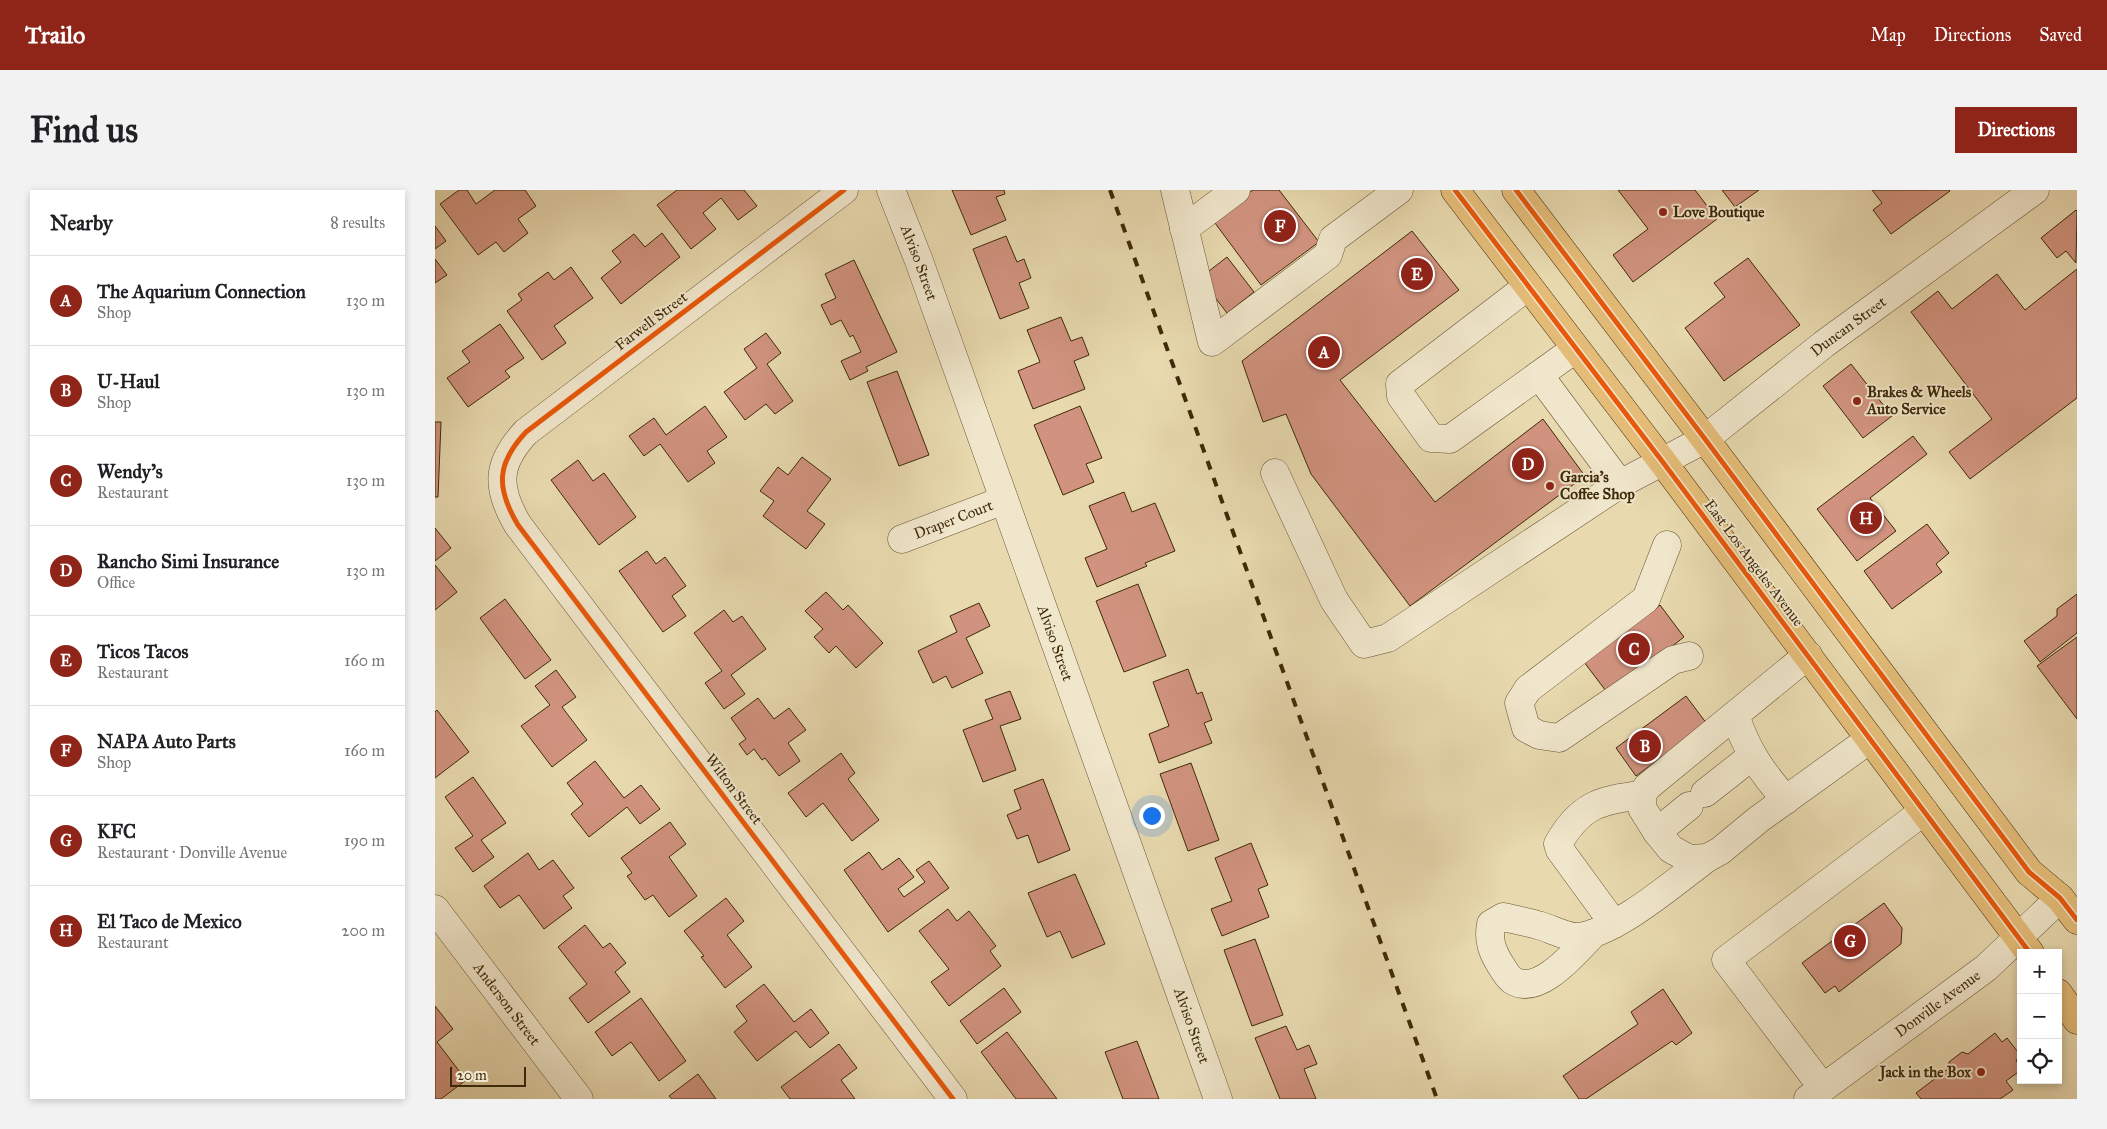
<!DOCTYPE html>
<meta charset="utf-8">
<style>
:root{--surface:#fff;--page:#f2f2f2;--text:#202124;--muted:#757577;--line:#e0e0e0;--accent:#8f2418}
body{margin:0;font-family:"IM FELL Great Primer",serif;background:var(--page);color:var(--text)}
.controls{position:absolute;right:15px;bottom:15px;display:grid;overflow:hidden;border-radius:0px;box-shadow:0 2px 8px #0003}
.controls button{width:45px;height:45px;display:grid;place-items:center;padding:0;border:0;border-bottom:1px solid var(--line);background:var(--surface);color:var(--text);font:25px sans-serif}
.scale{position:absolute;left:15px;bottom:12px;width:76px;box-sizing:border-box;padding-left:5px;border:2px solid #3e2908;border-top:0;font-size:14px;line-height:18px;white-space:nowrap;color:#3e2908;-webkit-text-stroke:4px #f0e6cb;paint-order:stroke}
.you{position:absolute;left:716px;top:625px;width:18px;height:18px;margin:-12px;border:4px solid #fff;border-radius:50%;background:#1a73e8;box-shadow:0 0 0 8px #1a73e833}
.badge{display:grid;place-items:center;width:32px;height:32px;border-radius:50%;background:var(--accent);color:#fff;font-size:16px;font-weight:700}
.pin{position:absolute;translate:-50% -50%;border:2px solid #fff;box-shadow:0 1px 5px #0006}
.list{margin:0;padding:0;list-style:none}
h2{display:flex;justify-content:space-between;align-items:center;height:65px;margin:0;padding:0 20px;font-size:21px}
h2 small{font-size:16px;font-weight:400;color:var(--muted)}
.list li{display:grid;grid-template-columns:32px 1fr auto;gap:15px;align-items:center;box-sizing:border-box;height:90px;padding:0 20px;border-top:1px solid var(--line)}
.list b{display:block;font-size:19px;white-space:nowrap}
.list p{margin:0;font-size:16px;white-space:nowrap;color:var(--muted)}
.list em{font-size:16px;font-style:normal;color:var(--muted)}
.icon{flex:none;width:28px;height:28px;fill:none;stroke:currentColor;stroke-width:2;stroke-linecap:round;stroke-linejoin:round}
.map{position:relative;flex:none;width:1642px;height:909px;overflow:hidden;border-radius:0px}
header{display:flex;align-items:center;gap:30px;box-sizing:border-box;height:70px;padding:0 25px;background:var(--accent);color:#fff}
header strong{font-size:24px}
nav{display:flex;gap:28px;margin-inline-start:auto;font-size:18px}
.intro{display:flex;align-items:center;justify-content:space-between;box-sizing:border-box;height:120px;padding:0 30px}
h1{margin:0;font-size:35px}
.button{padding:12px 22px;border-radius:0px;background:var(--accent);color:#fff;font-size:18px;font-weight:700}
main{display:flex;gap:30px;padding:0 30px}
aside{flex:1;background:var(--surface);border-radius:0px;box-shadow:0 2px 8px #0003}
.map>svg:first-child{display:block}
</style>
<header>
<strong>Trailo</strong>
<nav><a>Map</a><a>Directions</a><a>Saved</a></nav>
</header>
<div class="intro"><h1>Find us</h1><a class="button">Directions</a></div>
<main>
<aside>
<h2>Nearby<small>8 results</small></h2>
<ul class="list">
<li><span class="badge">A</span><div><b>The Aquarium Connection</b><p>Shop</p></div><em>130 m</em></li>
<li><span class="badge">B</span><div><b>U-Haul</b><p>Shop</p></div><em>130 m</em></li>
<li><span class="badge">C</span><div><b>Wendy's</b><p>Restaurant</p></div><em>130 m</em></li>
<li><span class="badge">D</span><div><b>Rancho Simi Insurance</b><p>Office</p></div><em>130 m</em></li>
<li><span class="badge">E</span><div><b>Ticos Tacos</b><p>Restaurant</p></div><em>160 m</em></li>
<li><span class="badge">F</span><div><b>NAPA Auto Parts</b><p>Shop</p></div><em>160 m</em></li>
<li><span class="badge">G</span><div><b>KFC</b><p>Restaurant · Donville Avenue</p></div><em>190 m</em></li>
<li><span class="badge">H</span><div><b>El Taco de Mexico</b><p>Restaurant</p></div><em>200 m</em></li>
</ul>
</aside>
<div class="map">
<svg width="1642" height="909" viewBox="0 0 1642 909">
<rect width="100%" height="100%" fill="#e8d9af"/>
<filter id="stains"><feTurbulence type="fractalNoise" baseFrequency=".004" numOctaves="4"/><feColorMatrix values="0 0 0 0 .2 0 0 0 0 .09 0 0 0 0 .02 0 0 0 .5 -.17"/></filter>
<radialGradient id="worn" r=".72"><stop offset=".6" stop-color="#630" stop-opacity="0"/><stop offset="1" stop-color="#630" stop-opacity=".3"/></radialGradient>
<g fill="#d1937f" stroke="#3e2908">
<path d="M 24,0 L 32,0 L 41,14 L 60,0 L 90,0 L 101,16 L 83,29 L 93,43 L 69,62 L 61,52 L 43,65 L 5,14 Z"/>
<path d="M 242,0 L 309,0 L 322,16 L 303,30 L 286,8 L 268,23 L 281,39 L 256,59 L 222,15 Z"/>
<path d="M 517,0 L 569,0 L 570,4 L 561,7 L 571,30 L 536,45 Z"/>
<path d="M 818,0 L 844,0 L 884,52 L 826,95 L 777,29 Z"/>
<path d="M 1183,0 L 1260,0 L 1282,29 L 1198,92 L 1178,65 L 1213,39 Z"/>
<path d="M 1287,0 L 1324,0 L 1300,17 Z"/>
<path d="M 1437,0 L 1514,0 L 1515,1 L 1456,44 L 1438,20 L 1447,13 Z"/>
<path d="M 1641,20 L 1642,21 L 1641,73 L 1631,61 L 1622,68 L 1606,48 Z"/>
<path d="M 0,36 L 11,51 L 0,59 Z"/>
<path d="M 977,41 L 1024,100 L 905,190 L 1000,312 L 1108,229 L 1150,286 L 975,416 L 876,284 L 851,224 L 828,232 L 807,171 Z"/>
<path d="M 227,43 L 245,67 L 186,114 L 166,88 L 186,72 L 177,61 L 199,44 L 210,57 Z"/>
<path d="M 571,46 L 582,72 L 589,69 L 596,88 L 584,93 L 594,118 L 565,129 L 538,59 Z"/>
<path d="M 792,67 L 819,102 L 792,123 L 765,88 Z"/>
<path d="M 1313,68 L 1365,135 L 1289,191 L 1250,138 L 1290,107 L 1279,93 Z"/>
<path d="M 0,69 L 12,85 L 0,93 Z"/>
<path d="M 419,70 L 462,162 L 431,177 L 433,181 L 415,190 L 406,171 L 426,162 L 418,145 L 415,147 L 406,130 L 396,135 L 386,115 L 401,108 L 390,84 Z"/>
<path d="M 136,77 L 158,108 L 119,136 L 131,153 L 107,170 L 72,121 L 87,110 L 83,104 L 113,82 L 119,90 Z"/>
<path d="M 1642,79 L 1642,208 L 1535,289 L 1514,262 L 1557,229 L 1476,122 L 1503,101 L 1517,119 L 1562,84 L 1590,120 Z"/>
<path d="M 626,127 L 636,151 L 647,147 L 654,165 L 639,171 L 650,199 L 598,219 L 583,181 L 605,172 L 592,140 Z"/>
<path d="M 65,134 L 89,168 L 70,181 L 75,187 L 33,217 L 12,188 L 35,172 L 27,161 Z"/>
<path d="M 331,143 L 346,163 L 332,174 L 358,211 L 340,224 L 331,214 L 310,230 L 289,202 L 322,178 L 309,159 Z"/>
<path d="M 1416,174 L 1457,226 L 1428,248 L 1388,196 Z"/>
<path d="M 462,181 L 494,265 L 464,276 L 432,192 Z"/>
<path d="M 270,216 L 292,247 L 272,261 L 280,273 L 253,292 L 225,254 L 209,266 L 194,246 L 219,228 L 231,245 Z"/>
<path d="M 645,216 L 667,268 L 651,274 L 659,292 L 628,305 L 599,235 Z"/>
<path d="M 0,232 L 6,232 L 3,307 L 0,307 Z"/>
<path d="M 1478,246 L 1492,264 L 1435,308 L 1461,341 L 1422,371 L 1382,319 Z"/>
<path d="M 367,267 L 396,289 L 372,321 L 390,334 L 371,359 L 328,326 L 339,311 L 325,301 L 343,277 L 353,285 Z"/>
<path d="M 143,270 L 158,291 L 169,283 L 201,327 L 164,355 L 116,290 Z"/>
<path d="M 689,302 L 697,322 L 720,313 L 740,361 L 710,373 L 712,376 L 662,397 L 650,368 L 672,359 L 654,316 Z"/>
<path d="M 1492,334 L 1514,363 L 1501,374 L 1507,382 L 1457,419 L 1429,381 Z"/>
<path d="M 0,338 L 16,358 L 0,371 Z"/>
<path d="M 212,361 L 221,374 L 230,367 L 251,396 L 237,406 L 251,426 L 228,442 L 184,381 Z"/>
<path d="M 0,375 L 22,402 L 0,420 Z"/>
<path d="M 703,394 L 731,466 L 689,482 L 661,411 Z"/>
<path d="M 391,402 L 408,420 L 413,415 L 448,453 L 421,478 L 401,456 L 394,463 L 379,447 L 388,439 L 370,421 Z"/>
<path d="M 1642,404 L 1642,443 L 1605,472 L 1589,451 L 1622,426 L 1622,419 Z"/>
<path d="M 70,409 L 116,470 L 90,489 L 45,428 Z"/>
<path d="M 544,413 L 555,436 L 531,448 L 548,483 L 517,498 L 511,486 L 498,493 L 483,461 L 522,442 L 515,426 Z"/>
<path d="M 1225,415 L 1249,447 L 1174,505 L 1149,472 Z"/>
<path d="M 289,420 L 298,432 L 307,426 L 331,459 L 296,485 L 310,504 L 289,519 L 270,493 L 287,481 L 259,443 Z"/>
<path d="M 1642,447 L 1642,529 L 1602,476 Z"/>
<path d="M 753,479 L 762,504 L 767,502 L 777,530 L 769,533 L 777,553 L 724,573 L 714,544 L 734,536 L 718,492 Z"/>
<path d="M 121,480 L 141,507 L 127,517 L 152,550 L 117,577 L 86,536 L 115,515 L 100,496 Z"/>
<path d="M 575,501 L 586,529 L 565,536 L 581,580 L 548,592 L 528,540 L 558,529 L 550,510 Z"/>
<path d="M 1251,506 L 1272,534 L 1201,586 L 1181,558 Z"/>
<path d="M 323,508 L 339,529 L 354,518 L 371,540 L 353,553 L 365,571 L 344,586 L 330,568 L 327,570 L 319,559 L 312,565 L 304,554 L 311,549 L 296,528 Z"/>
<path d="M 2,520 L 34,562 L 0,588 L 0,522 Z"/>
<path d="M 406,563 L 420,583 L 413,589 L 444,630 L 417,651 L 388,613 L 371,627 L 353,603 Z"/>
<path d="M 160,571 L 189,608 L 206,595 L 225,619 L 205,634 L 192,617 L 154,647 L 136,624 L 148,614 L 132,593 Z"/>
<path d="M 756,573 L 784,650 L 753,661 L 725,584 Z"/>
<path d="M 38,587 L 71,633 L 46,650 L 59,667 L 38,682 L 20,658 L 38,646 L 10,607 Z"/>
<path d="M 608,589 L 635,660 L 603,673 L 593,645 L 582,649 L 572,625 L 586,619 L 579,600 Z"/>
<path d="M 235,632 L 251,654 L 234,667 L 262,706 L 234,727 L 218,705 L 210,710 L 192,686 L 197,683 L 186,668 Z"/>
<path d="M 816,653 L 833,695 L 823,699 L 834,727 L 787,746 L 776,719 L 797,711 L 780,668 Z"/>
<path d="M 434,662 L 447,680 L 464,668 L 479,687 L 463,699 L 469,707 L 490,692 L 481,680 L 494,671 L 514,698 L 453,742 L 409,680 Z"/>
<path d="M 93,663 L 104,680 L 118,670 L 139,698 L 128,706 L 137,718 L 109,739 L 84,705 L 65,718 L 49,696 Z"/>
<path d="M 640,684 L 670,754 L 637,768 L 625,741 L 612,747 L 593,703 Z"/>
<path d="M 291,708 L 309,731 L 292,745 L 317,777 L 290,798 L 266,767 L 269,766 L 249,741 Z"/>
<path d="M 1449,713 L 1467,738 L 1466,754 L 1404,802 L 1400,796 L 1390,803 L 1367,773 Z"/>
<path d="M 513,719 L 522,731 L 534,721 L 561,756 L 555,761 L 566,776 L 514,816 L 496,792 L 514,779 L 484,741 Z"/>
<path d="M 150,735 L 168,758 L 175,753 L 191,773 L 180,782 L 195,802 L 153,833 L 134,808 L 152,794 L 123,757 Z"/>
<path d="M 820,749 L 848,825 L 817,836 L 789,760 Z"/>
<path d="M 329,794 L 359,832 L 376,819 L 394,843 L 375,858 L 361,841 L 322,871 L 299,842 L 312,831 L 301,816 Z"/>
<path d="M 569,798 L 586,822 L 542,854 L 525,831 Z"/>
<path d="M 1228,799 L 1257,843 L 1241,855 L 1237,851 L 1151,909 L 1144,909 L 1128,886 L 1203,834 L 1196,822 Z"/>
<path d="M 206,808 L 251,871 L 224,891 L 196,852 L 177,866 L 160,842 Z"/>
<path d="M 0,816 L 18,839 L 2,852 L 31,890 L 6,909 L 0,909 Z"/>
<path d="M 851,836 L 862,860 L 874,855 L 882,874 L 869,879 L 881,909 L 845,909 L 820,848 Z"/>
<path d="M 572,842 L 622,909 L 581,909 L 546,862 Z"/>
<path d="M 1560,843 L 1567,852 L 1572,848 L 1586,866 L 1581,870 L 1586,880 L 1571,891 L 1578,900 L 1565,909 L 1486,909 L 1481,903 L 1514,878 L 1514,872 L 1527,862 L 1533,864 Z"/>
<path d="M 702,851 L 724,909 L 688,909 L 670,862 Z"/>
<path d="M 404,854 L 422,878 L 406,890 L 420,909 L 355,909 L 346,897 Z"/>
<path d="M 263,884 L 281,909 L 237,909 L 234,906 Z"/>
</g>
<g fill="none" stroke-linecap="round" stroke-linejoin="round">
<g stroke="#685532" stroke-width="29">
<g id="minor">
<path d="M 409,0 L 91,242 C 61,274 61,298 83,335 L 518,909"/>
<path id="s1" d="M 456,0 L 484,71 L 783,909"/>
<path d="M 740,0 L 777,152 L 893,65 L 898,49 L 964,0"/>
<path d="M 749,39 L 801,0"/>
<path d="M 1093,96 L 965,194 L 966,206 L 996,248 L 1015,249 L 1140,159"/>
<path d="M 1104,185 L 1185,294"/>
<path id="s2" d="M 840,283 L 899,410 L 929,454 L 953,448 L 1185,294 L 1270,249 L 1389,154 L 1600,0"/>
<path id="s3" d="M 467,349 L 569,310"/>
<path d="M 1232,355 L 1211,409 L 1093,499 L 1084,513 L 1091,538 L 1104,545 L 1124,548 L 1238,470 L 1254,466"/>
<path d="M 1373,465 L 1212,597 L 1207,605 L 1207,618 L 1222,642 L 1236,659 L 1254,669 L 1272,668 L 1285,661 L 1324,629 L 1435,549"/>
<path d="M 1300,525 C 1312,561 1326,581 1351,610"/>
<path d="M 1270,603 L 1317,566"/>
<path d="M 1222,642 L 1254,616"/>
<path id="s4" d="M 0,719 L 144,909"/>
<path d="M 1179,734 L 1125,660 L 1123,654 C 1145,615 1165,610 1207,605"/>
<path d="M 1159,743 C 1142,760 1104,808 1077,790 C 1073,787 1068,779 1065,774 C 1057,761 1053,750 1056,734 L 1068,727 C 1081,730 1093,732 1106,736 C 1116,739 1131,747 1142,747 C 1180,744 1241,691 1272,668"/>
<path d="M 1388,898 L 1291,770 L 1489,621"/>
<path id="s5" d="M 1373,909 L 1551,778 L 1625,708"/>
</g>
</g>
<g stroke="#3e2908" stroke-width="29">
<g id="major">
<path d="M 1020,0 L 1227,271 L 1595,763"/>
<path d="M 1081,0 L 1270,249 L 1594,682 L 1625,708 L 1642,730"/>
<path d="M 1623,803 L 1642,830"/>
</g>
</g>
<use href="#minor" stroke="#f0e6cb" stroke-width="28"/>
<use href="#major" stroke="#e4bc78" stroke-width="28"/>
<path stroke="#3e2908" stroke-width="4" stroke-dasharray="9 9" stroke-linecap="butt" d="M 675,0 L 1002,909"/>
<g stroke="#f0e6cb" stroke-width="8">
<g id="cycleway">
<path d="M 409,0 L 91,242 C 61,274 61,298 83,335 L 518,909"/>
<path d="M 1020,0 L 1227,271 L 1595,763"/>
<path d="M 1081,0 L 1270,249 L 1594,682 L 1625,708 L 1642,730"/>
</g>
</g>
<use href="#cycleway" stroke="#e8590c" stroke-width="5"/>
</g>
<g fill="#8f2418" stroke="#f0e6cb" stroke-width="2">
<circle cx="1228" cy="22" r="5"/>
<circle cx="1422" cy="211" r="5"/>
<circle cx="1115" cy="296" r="5"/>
<circle cx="1546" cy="882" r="5"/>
</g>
<g text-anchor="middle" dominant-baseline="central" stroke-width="4" stroke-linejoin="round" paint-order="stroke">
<g font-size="15" font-weight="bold" fill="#3e2908" stroke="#f0e6cb" text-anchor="start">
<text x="1238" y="22">Love Boutique</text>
<text x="1432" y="202">Brakes &amp; Wheels<tspan x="1432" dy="17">Auto Service</tspan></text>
<text x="1125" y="287">Garcia's<tspan x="1125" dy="17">Coffee Shop</tspan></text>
<text x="1536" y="882" text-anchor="end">Jack in the Box</text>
</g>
<g font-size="15" fill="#3e2908" stroke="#f0e6cb">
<text stroke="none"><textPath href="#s1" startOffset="78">Alviso Street</textPath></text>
<text transform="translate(216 131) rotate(-37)">Farwell Street</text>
<text stroke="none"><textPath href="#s2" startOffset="775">Duncan Street</textPath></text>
<text stroke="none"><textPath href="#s3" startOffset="55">Draper Court</textPath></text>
<text transform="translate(1319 373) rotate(53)">East Los Angeles Avenue</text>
<text stroke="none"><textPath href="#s1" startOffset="482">Alviso Street</textPath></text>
<text transform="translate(299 599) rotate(53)">Wilton Street</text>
<text stroke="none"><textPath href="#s5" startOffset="161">Donville Avenue</textPath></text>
<text stroke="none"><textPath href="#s4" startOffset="119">Anderson Street</textPath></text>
<text stroke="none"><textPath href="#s1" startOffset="888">Alviso Street</textPath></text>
</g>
</g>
<rect width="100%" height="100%" filter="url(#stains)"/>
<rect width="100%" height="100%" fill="url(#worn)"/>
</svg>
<div class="controls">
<button>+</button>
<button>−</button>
<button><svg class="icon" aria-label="locate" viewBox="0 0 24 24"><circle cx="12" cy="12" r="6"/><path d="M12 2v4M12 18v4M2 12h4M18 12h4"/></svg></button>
</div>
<div class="scale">20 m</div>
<div class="you"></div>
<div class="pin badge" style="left:889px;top:162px">A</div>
<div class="pin badge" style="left:1210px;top:556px">B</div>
<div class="pin badge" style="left:1199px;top:459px">C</div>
<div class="pin badge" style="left:1093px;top:274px">D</div>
<div class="pin badge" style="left:982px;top:84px">E</div>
<div class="pin badge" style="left:845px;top:36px">F</div>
<div class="pin badge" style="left:1415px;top:751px">G</div>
<div class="pin badge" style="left:1431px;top:328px">H</div>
</div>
</main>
